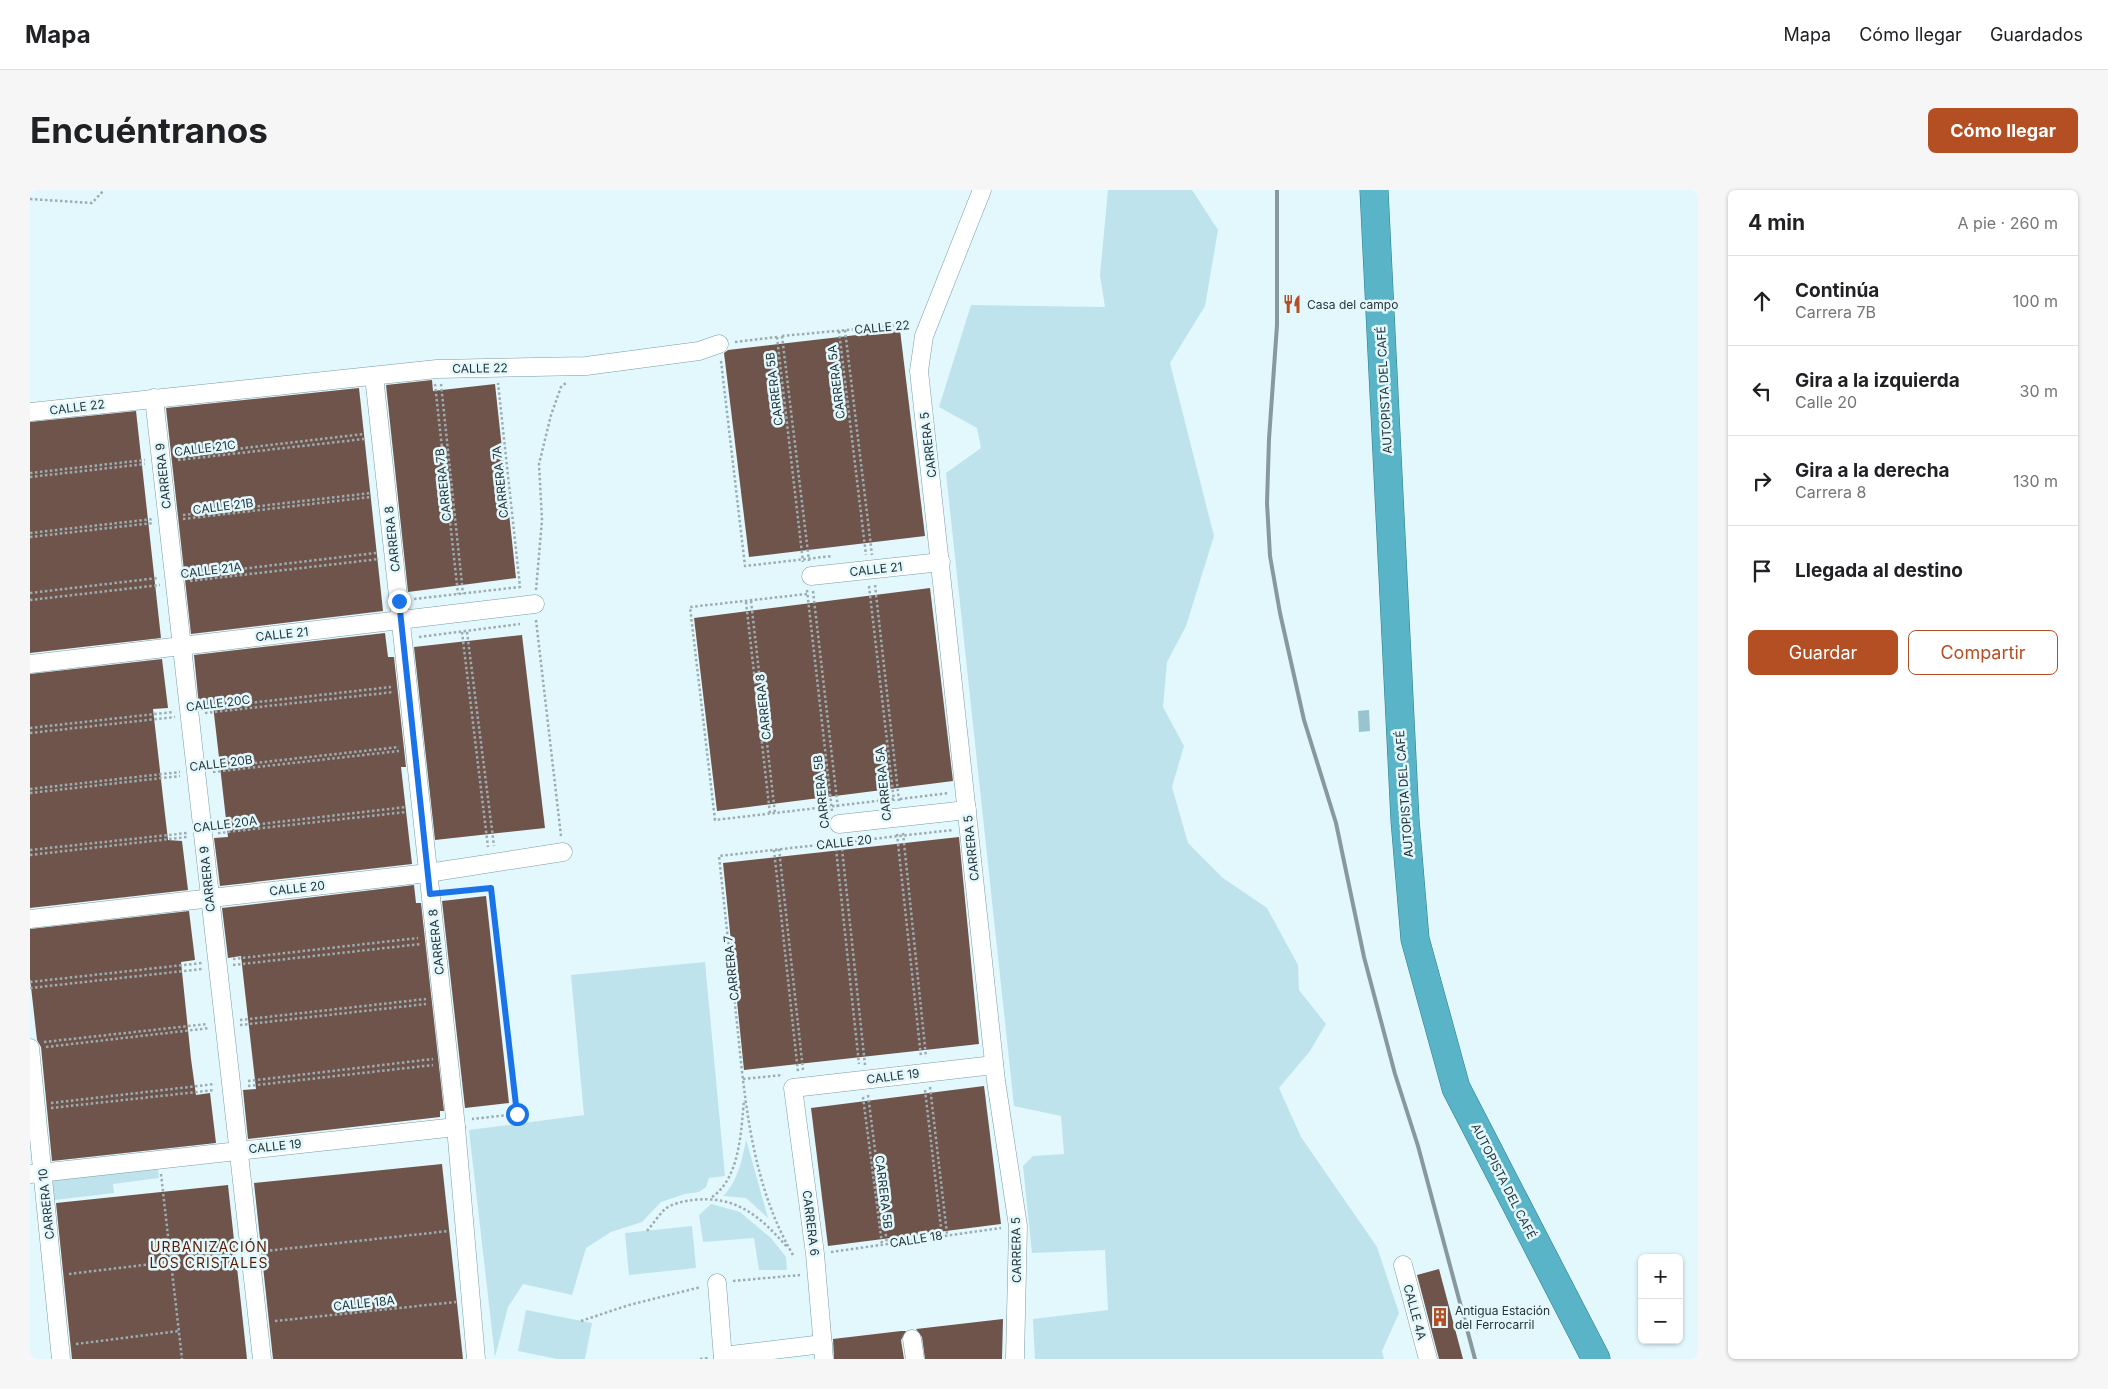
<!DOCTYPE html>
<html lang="es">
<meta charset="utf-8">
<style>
:root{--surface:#fff;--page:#f6f6f6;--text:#202124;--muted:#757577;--line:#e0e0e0;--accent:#b44e23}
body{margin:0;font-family:Inter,sans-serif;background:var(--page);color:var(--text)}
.controls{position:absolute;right:15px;bottom:15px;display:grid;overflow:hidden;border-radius:8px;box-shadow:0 1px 4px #0004}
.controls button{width:45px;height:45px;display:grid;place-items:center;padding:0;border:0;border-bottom:1px solid var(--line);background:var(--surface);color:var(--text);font:25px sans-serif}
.stop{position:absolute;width:15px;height:15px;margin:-11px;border:4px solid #1a73e8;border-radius:50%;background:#fff}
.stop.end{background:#1a73e8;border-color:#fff;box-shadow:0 1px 5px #0008}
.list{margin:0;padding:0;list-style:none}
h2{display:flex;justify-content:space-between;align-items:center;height:65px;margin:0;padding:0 20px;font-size:21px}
h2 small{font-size:16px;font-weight:400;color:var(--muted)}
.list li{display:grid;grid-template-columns:32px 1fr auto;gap:15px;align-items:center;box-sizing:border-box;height:90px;padding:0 20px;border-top:1px solid var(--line)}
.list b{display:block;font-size:19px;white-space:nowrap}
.list p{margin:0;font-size:16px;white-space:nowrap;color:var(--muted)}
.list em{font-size:16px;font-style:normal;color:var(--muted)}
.actions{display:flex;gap:10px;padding:15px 20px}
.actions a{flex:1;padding:11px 0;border:1px solid var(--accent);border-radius:8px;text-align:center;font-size:18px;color:var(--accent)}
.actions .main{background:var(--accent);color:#fff}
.icon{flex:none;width:28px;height:28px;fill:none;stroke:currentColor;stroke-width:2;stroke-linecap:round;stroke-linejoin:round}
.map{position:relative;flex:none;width:1668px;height:1169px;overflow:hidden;border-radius:8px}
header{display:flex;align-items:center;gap:30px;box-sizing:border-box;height:70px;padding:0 25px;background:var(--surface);border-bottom:1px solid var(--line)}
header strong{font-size:24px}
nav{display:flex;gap:28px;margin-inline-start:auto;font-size:18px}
.intro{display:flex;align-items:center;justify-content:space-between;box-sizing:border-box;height:120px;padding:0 30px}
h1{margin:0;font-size:35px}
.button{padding:12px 22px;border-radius:8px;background:var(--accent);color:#fff;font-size:18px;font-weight:700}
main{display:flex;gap:30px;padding:0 30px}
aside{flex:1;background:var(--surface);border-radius:8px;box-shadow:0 1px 4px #0004}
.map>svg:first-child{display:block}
</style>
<header>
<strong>Mapa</strong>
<nav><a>Mapa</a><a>Cómo llegar</a><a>Guardados</a></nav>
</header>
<div class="intro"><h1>Encuéntranos</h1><a class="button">Cómo llegar</a></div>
<main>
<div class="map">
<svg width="1668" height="1169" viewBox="0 0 1668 1169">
<rect width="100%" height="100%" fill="#e3f8fd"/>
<g fill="#bee3ec">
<path d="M 1078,0 L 1162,0 L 1188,40 L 1175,116 L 1140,173 L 1184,346 L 1156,436 L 1137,472 L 1133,517 L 1154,556 L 1142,597 L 1158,653 L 1193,688 L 1237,718 L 1268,775 L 1269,800 L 1296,834 L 1280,861 L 1249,898 L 1271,947 L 1347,1057 L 1369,1123 L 1352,1161 L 1354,1169 L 1005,1169 L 1003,1129 L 1078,1120 L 1075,1060 L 1002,1063 L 993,976 L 1003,966 L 1034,964 L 1031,926 L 984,916 L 916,283 L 951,258 L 947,238 L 909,217 L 941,115 L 1075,117 L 1070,85 Z"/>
<path d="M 675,772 L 695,986 L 679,988 L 676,997 L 669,1002 L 655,1004 L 631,1012 L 612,1032 L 581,1042 L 556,1058 L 542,1105 L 493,1094 L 478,1117 L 465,1167 L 439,940 L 554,925 L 541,785 Z"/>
<path d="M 716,949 L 738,1028 L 716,1008 L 693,1006 C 707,993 713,968 716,949 Z"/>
<path d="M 127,971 L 129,988 L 83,994 L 84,1003 L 25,1010 L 25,1023 L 18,992 L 24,984 Z"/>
<path d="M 681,1014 L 710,1022 L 741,1048 L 756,1067 L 757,1080 L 729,1080 L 724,1048 L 673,1052 L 669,1025 Z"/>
<path d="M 662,1036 L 666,1078 L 599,1085 L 595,1043 Z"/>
<path d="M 496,1120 L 562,1133 L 555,1169 L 527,1169 L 488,1161 Z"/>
</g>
<path fill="#98c4cf" d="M 1339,520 L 1340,541 L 1329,542 L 1328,521 Z"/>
<g fill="#6f544b">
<path d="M 870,140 L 895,346 L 719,367 L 694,163 L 698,160 Z"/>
<path d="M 402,190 L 403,201 L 465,194 L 486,388 L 378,402 L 356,195 Z"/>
<path d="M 329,198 L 353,421 L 161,444 L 136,218 Z"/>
<path d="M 106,221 L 131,448 L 0,463 L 0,232 Z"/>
<path d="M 900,398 L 923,591 L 687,621 L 664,428 Z"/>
<path d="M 355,443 L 358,467 L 364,467 L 376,577 L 371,577 L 382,674 L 190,696 L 184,648 L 198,647 L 191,585 L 183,515 L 169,516 L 164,465 Z"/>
<path d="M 492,445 L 515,638 L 405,650 L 384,457 Z"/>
<path d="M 132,469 L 138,518 L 123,519 L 134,616 L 138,650 L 152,651 L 158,700 L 0,718 L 0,484 Z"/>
<path d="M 929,647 L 949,854 L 714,880 L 693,673 Z"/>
<path d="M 384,695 L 386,713 L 391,713 L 414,921 L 410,921 L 410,927 L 218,949 L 213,900 L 226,899 L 215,802 L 211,766 L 198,768 L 192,718 Z"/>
<path d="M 456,706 L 479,913 L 435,918 L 412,711 Z"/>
<path d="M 159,721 L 165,770 L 151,772 L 161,869 L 166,905 L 180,903 L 186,953 L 22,971 L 11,857 L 7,850 L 0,788 L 0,739 Z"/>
<path d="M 954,896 L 971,1034 L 798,1056 L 781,918 Z"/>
<path d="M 412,974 L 433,1169 L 243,1169 L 224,993 Z"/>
<path d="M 198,995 L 217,1169 L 42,1169 L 26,1013 Z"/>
<path d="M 1409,1079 L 1433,1169 L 1409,1169 L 1387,1085 Z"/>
<path d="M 973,1129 L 972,1169 L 895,1169 L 892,1147 L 886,1139 Z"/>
<path d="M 871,1141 L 876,1141 L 871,1150 L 874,1169 L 804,1169 L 803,1149 Z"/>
</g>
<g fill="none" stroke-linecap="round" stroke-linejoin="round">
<g stroke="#7a9ca4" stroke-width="19">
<g id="minor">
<path d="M 952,0 L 894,146 L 889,181 L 966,891 L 988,1036 L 985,1169"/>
<path d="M 344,186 L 426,937 L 446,1169"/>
<path d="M 124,208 L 232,1169"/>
<path d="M 0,222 L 407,179 L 556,176 L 669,161 L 689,154"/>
<path d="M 781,386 L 911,372"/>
<path d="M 0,474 L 505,414"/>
<path d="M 809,634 L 937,620"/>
<path d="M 0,729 L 398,683 L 533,662"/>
<path d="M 0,858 L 31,1169"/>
<path d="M 0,984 L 426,937"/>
<path d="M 1373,1075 L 1398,1169"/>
<path d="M 687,1093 L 693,1169"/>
<path d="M 882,1149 L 885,1169"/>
<path d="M 693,1166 L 793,1154"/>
<path d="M 794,1169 L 785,1064 L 763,898 L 964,875"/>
</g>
</g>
<g stroke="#2c7b8b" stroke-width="29">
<path id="trunk" d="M 1344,0 L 1375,630 L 1385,749 L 1426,898 L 1566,1169"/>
</g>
<g stroke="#9badb2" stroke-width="2.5" stroke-dasharray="2.5 2.5" stroke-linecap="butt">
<path d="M 0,9 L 62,13 L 74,0"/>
<path d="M 815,140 L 842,365"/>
<path d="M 809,141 L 836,365"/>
<path d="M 752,146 L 779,371"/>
<path d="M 752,146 L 881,134"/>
<path d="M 747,147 L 773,372"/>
<path d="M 705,152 L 747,147"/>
<path d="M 691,171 L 715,376 L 802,366"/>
<path d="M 405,194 L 428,404"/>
<path d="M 411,194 L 433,404"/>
<path d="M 146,266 L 334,244"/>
<path d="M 148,270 L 334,249"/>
<path d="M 0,283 L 115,270"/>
<path d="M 0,287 L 115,274"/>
<path d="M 153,325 L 341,303"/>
<path d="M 153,329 L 341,307"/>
<path d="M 0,343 L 123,329"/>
<path d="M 0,347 L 123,333"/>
<path d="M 160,385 L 346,363"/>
<path d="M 160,391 L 349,369"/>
<path d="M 845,395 L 869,611"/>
<path d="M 839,396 L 864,611"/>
<path d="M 506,400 L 512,330 L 509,274 L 521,225 L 531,197 L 536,193"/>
<path d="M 777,400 L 802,621"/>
<path d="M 783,401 L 808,619"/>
<path d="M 0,403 L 128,388"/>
<path d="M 777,404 L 660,417 L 685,630 L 864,609"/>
<path d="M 384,409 L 490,397 L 468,193"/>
<path d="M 0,410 L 130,395"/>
<path d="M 721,411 L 745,624"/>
<path d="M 716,412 L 740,624"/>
<path d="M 506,430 L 531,646"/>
<path d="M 432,442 L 458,657"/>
<path d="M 437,442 L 464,656"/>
<path d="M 389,447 L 490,434"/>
<path d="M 175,518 L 361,497"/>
<path d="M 175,523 L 364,502"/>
<path d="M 0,538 L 143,522"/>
<path d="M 0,543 L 145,527"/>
<path d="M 180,578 L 369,557"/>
<path d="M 183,582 L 369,561"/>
<path d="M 0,599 L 150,582"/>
<path d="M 0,603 L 150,586"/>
<path d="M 870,609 L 919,603"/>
<path d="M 188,639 L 376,617"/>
<path d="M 188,643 L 376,622"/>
<path d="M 873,643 L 896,867"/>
<path d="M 867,644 L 891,867"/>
<path d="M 805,649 L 829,874"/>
<path d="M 811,649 L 835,875"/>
<path d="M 749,659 L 773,880"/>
<path d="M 0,660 L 157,643"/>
<path d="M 744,660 L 768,882"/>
<path d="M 0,665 L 157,647"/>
<path d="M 417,702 L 461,698 L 487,924 L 442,929"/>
<path d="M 203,769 L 388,748"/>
<path d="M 203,775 L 391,754"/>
<path d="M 0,792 L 172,773"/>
<path d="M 0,798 L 172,779"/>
<path d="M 210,830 L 396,809"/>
<path d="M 210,835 L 396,814"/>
<path d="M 14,852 L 177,834"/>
<path d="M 16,857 L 180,838"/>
<path d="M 713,889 L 753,885"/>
<path d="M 218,891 L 403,869"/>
<path d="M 218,896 L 403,875"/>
<path d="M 900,897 L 917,1044"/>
<path d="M 895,900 L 912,1046"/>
<path d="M 838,905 L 857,1054"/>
<path d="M 833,907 L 852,1054"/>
<path d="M 21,913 L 185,894"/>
<path d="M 21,918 L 185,900"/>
<path d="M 131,984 L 152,1169"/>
<path d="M 682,1007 C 710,988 711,941 714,910"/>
<path d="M 617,1041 C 623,1034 628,1026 634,1020 C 640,1014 654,1011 663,1010 C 706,1005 730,1026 757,1057"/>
<path d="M 235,1061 L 419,1041"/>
<path d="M 801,1062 L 971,1038"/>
<path d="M 763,1065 C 722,995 715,912 707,833 C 701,778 695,722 689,666 L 923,640"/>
<path d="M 39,1084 L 205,1064"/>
<path d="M 703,1091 L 770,1085"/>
<path d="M 245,1131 L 426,1112"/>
<path d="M 551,1131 L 599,1115 L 671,1097"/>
<path d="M 46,1154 L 149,1141"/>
<path d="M 670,1169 L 678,1168"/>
</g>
<use href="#minor" stroke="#fff" stroke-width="18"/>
<use href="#trunk" stroke="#58b4c6" stroke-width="28"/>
<path stroke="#88999e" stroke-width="4" d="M 1247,0 L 1247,135 L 1239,249 L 1237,313 L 1240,366 L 1250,423 L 1274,530 L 1306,633 L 1334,767 L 1365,884 L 1388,956 L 1445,1169"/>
</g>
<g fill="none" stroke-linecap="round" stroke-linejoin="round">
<path stroke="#1a73e8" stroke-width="6" d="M 369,411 L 400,704 L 461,698 L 487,924"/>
</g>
<defs>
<g id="restaurant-bare" transform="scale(1.5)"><path d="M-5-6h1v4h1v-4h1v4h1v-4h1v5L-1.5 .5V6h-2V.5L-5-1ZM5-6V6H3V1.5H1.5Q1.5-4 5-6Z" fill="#b44e23" stroke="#e3f8fd" stroke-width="2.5" paint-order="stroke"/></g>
<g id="building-bare" transform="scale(1.5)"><path d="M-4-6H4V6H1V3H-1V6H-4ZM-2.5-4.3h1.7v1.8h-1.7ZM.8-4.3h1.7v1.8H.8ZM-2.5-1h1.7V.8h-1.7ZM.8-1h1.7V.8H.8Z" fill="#b44e23" stroke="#e3f8fd" stroke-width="2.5" paint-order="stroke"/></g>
</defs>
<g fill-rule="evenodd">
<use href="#restaurant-bare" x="1262" y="114"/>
<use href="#building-bare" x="1410" y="1127"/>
</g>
<g text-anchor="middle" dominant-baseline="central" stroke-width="5" stroke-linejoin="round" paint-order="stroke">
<g font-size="12" fill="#263438" stroke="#e3f8fd" text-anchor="start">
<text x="1277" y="114">Casa del campo</text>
<text x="1425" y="1120">Antigua Estación<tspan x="1425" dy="14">del Ferrocarril</tspan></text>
</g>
<g font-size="12" fill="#263438" stroke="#e3f8fd">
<text transform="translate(852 137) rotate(-5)">CALLE 22</text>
<text transform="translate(450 178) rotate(-1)">CALLE 22</text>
<text transform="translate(806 192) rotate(-97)">CARRERA 5A</text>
<text transform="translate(744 199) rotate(-97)">CARRERA 5B</text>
<text transform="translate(1354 200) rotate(-93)">AUTOPISTA DEL CAFÉ</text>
<text transform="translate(47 217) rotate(-7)">CALLE 22</text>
<text transform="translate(898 255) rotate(-97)">CARRERA 5</text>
<text transform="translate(175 258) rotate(-7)">CALLE 21C</text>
<text transform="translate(133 286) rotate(-96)">CARRERA 9</text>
<text transform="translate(470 292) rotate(-96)">CARRERA 7A</text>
<text transform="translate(413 295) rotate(-96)">CARRERA 7B</text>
<text transform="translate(193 316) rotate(-7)">CALLE 21B</text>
<text transform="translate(362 349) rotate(-96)">CARRERA 8</text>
<text transform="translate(846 379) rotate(-6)">CALLE 21</text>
<text transform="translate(181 380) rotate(-7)">CALLE 21A</text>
<text transform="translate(252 444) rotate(-6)">CALLE 21</text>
<text transform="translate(188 513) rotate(-7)">CALLE 20C</text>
<text transform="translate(733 517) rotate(-96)">CARRERA 8</text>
<text transform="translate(191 573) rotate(-7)">CALLE 20B</text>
<text transform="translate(853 594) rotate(-96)">CARRERA 5A</text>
<text transform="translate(791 602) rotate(-96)">CARRERA 5B</text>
<text transform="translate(1374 604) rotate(-94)">AUTOPISTA DEL CAFÉ</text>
<text transform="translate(195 634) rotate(-7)">CALLE 20A</text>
<text transform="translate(814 652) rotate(-6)">CALLE 20</text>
<text transform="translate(941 658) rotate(-96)">CARRERA 5</text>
<text transform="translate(177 689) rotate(-96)">CARRERA 9</text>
<text transform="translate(267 698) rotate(-6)">CALLE 20</text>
<text transform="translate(406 752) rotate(-96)">CARRERA 8</text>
<text transform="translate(701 778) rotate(-96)">CARRERA 7</text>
<text transform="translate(863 886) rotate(-7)">CALLE 19</text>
<text transform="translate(245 956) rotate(-6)">CALLE 19</text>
<text transform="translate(1474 991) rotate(63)">AUTOPISTA DEL CAFÉ</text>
<text transform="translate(854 1002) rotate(83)">CARRERA 5B</text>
<text transform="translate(16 1014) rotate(-96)">CARRERA 10</text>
<text transform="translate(781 1033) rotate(83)">CARRERA 6</text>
<text transform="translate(886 1049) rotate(-9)">CALLE 18</text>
<text transform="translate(986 1060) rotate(-91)">CARRERA 5</text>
<text transform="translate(334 1113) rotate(-6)">CALLE 18A</text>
<text transform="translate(1385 1122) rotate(75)">CALLE 4A</text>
</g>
<g font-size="14" letter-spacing="1" fill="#5c1c00" stroke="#e3f8fd">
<text x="179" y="1056">URBANIZACIÓN<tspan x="179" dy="16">LOS CRISTALES</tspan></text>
</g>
</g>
</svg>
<div class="controls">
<button>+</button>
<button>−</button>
</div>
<div class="stop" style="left:487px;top:924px"></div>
<div class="stop end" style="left:369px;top:411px"></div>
</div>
<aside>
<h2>4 min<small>A pie · 260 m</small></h2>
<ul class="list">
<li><svg class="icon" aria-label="ahead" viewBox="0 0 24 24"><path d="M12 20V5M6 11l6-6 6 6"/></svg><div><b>Continúa</b><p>Carrera 7B</p></div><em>100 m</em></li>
<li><svg class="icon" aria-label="left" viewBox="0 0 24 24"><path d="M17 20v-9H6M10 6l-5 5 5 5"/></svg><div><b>Gira a la izquierda</b><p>Calle 20</p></div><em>30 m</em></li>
<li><svg class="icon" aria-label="right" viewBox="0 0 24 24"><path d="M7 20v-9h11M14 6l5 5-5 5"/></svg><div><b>Gira a la derecha</b><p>Carrera 8</p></div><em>130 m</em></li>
<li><svg class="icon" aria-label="arrive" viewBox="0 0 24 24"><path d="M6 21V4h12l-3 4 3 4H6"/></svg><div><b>Llegada al destino</b></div></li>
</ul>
<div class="actions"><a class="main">Guardar</a><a>Compartir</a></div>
</aside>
</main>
